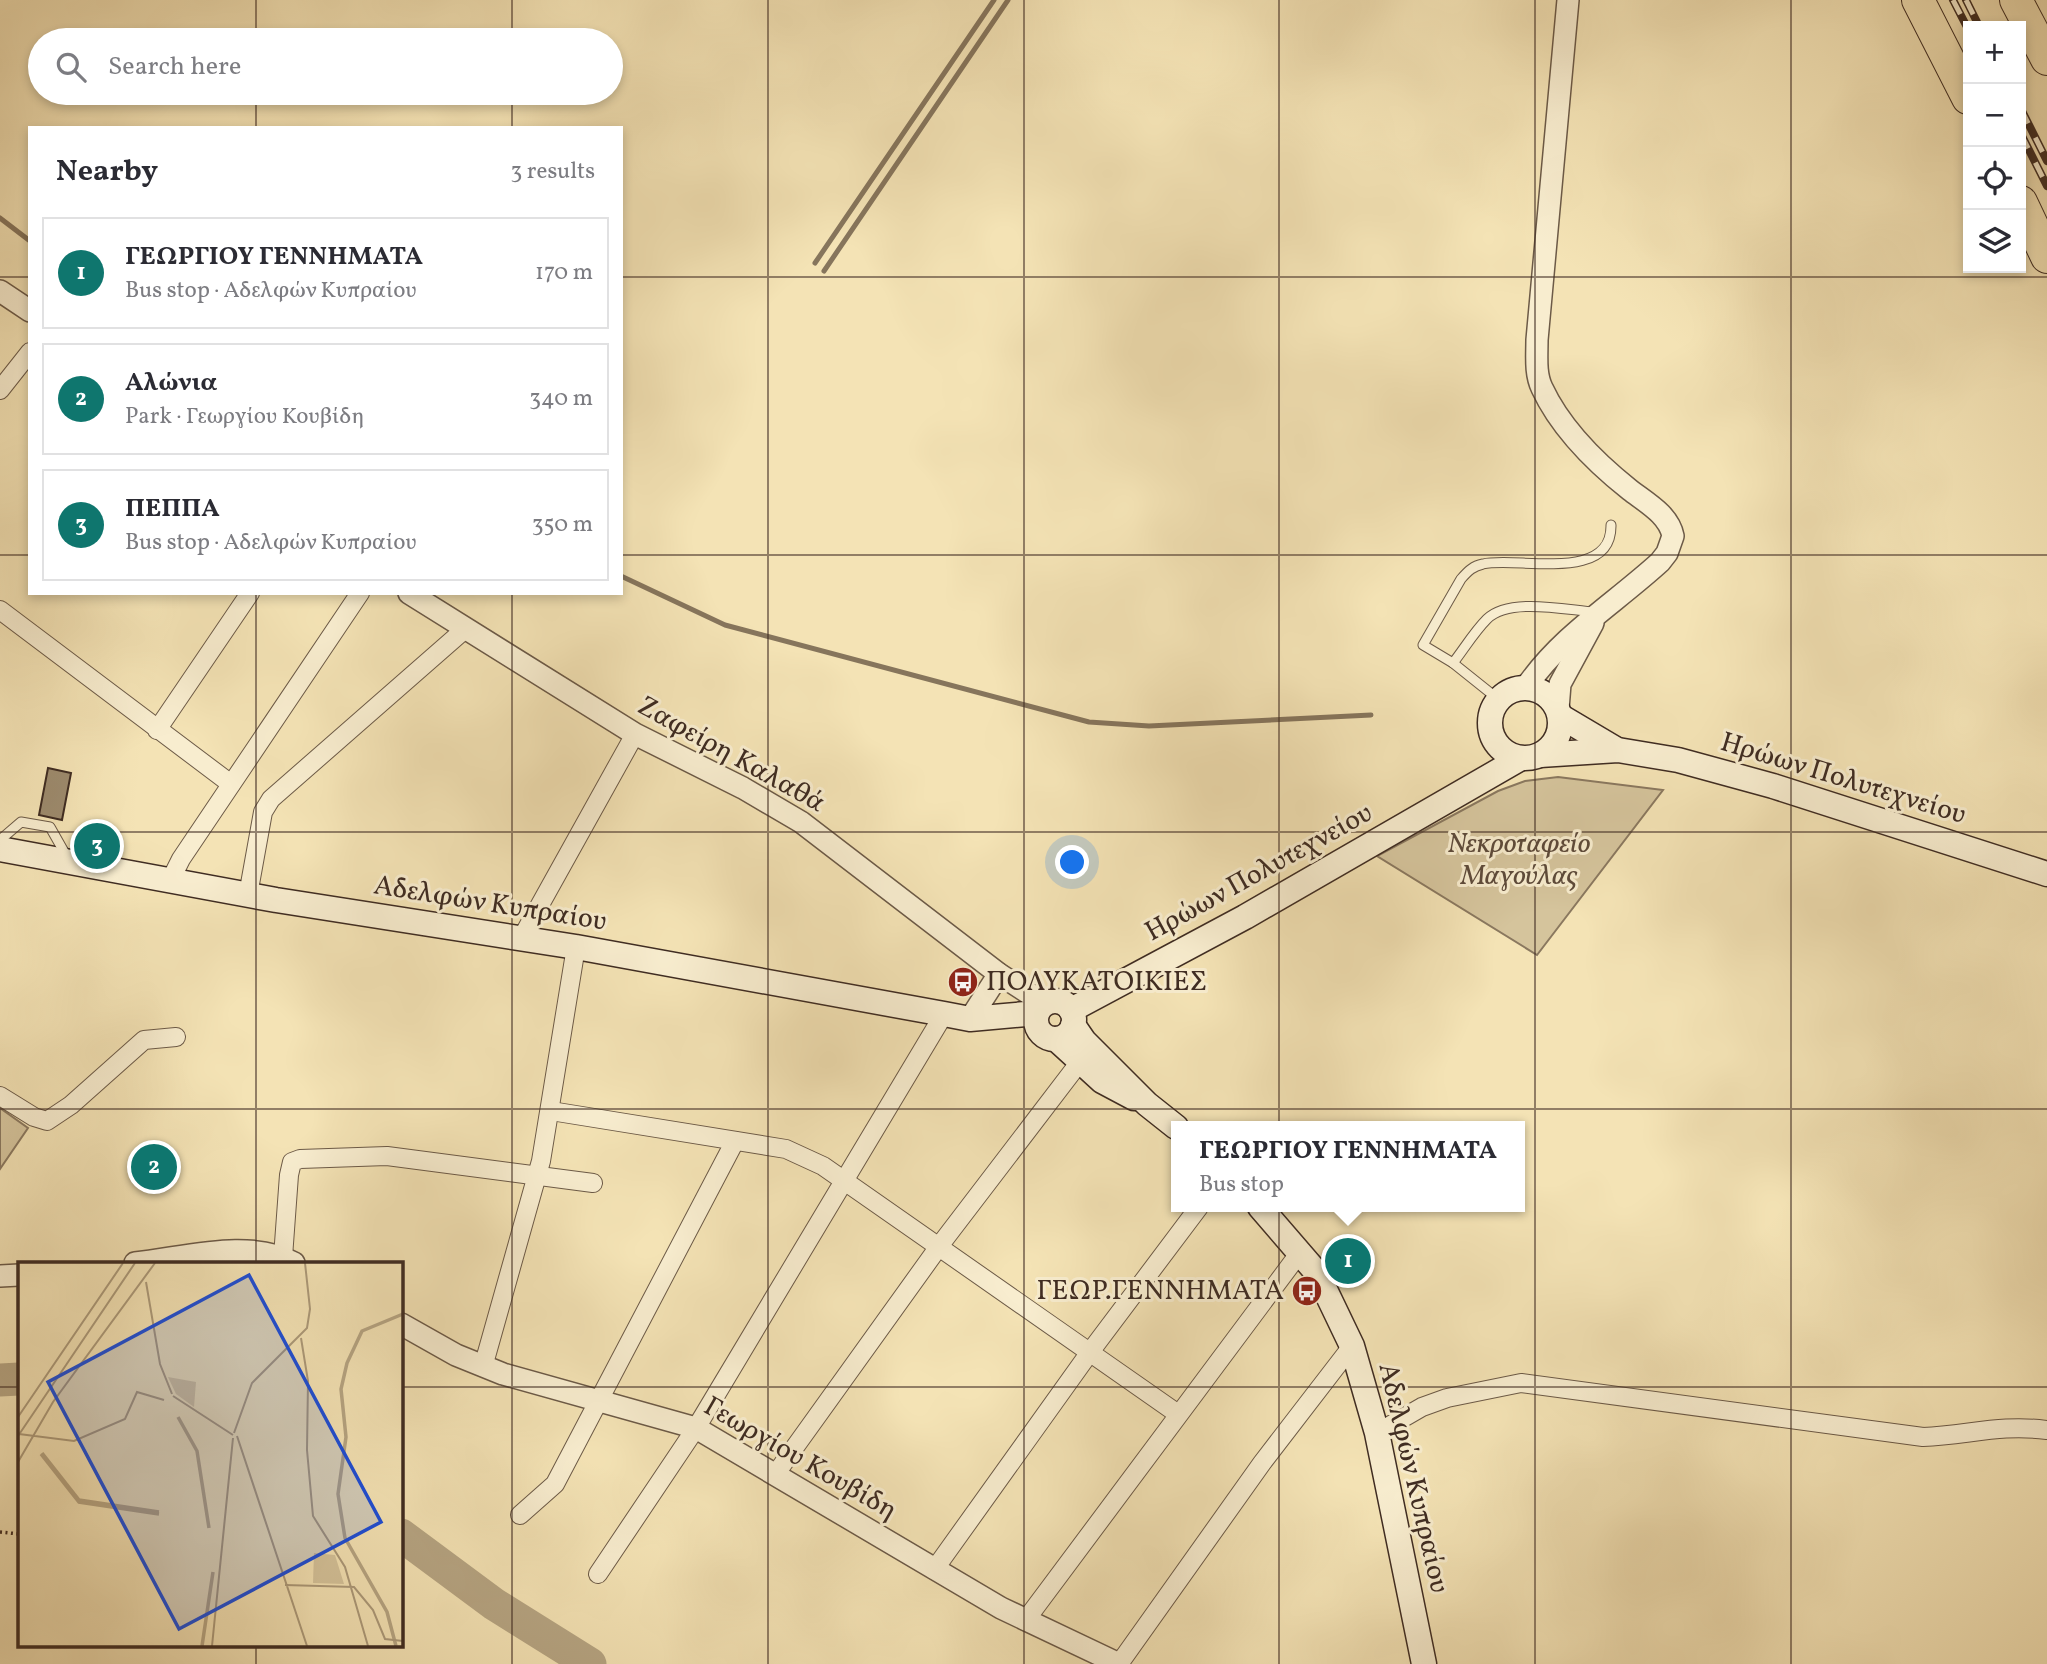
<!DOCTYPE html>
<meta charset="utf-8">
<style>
:root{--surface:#fff;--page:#f7f7f7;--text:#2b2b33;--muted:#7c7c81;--line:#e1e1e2;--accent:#0f766e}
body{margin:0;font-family:Vollkorn,serif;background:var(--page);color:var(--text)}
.controls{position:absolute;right:21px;top:21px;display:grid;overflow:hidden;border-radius:0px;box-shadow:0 4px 10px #0003}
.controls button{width:63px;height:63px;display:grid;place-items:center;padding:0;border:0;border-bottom:2px solid var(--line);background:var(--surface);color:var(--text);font:35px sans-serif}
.you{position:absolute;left:1073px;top:863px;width:24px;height:24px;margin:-18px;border:5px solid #fff;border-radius:50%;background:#1a73e8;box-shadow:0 0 0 10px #1a73e833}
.badge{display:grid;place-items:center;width:46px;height:46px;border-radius:50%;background:var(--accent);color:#fff;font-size:23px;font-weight:700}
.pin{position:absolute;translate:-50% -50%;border:4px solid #fff;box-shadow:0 2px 7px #0006}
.popup{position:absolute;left:1171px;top:1121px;width:354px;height:91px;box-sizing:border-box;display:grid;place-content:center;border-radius:0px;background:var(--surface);filter:drop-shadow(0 2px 5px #0005);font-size:23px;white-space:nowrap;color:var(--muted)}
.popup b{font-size:26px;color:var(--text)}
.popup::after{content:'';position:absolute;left:50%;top:100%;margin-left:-14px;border:14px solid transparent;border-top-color:var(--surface)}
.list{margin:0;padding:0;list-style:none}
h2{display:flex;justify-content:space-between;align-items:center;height:91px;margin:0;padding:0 28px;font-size:30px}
h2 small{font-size:23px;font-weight:400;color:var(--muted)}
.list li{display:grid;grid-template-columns:46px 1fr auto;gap:21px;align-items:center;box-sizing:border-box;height:112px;margin:0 14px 14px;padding:0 14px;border:2px solid var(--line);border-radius:0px}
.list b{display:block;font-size:26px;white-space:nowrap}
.list p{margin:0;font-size:23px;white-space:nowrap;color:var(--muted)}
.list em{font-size:23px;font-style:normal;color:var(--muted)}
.icon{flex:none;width:38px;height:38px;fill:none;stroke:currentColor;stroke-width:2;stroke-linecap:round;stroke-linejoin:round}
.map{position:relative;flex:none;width:2047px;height:1664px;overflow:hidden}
.search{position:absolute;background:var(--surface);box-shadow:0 4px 10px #0003;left:28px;top:28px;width:595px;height:77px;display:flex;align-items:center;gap:18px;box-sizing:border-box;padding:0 24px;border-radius:38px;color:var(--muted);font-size:26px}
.panel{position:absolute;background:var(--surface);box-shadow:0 4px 10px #0003;left:28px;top:126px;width:595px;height:469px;border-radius:0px}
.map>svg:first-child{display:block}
</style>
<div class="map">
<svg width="2047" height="1664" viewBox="0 0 2047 1664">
<rect width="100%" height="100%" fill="#f4e3b5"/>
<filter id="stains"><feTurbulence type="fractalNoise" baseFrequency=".00286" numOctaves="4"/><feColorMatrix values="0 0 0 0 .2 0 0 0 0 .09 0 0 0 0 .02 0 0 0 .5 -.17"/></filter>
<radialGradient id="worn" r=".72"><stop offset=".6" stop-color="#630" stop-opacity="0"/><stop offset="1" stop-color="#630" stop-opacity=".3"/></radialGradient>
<g fill="#d5c49c" stroke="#8a785f" stroke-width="2">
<path d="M 1558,777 L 1663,790 L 1537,955 L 1377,856 L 1498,791 L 1525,781 Z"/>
<path d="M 0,1108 L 28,1128 L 0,1169 Z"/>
</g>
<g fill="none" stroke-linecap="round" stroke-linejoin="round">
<g stroke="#86755c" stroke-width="5">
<path d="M 0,218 L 30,241"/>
<path d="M 815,263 L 994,0"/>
<path d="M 824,271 L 1008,0"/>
<path d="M 621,576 L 725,625 L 1089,722 L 1149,726 L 1371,715"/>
</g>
<g stroke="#b6a583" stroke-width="33">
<path d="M 0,1380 L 19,1379"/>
<path d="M 401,1535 L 494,1604 L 590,1664"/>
</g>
</g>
<path fill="#9d8b6e" stroke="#3f2c22" stroke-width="2" d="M 48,768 L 71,773 L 62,820 L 39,815 Z"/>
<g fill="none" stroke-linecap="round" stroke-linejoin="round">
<g stroke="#6c5a47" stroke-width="11">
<g id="service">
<path d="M 1453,663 C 1464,649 1474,632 1487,619 C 1509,597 1566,610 1595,612"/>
<path d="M 1498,699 L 1453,663 L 1423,645 L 1461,579 C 1468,571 1473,566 1483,564 C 1516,556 1612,584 1611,525"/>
<path d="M 0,840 L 21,822 L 50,827 L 67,857"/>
</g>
</g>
<g stroke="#6c5a47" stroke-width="20">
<g id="minor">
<path d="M 0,390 L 30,352"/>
<path d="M 0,610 L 231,784"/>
<path d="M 157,730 L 250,593"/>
<path d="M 170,881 L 181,859 L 360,593"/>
<path d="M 248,895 L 263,812 L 271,799 L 464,630"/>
<path d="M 521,939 L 635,734"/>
<path d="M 0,1096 L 34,1117 L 47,1121 L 71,1105 L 144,1040 L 176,1037"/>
<path d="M 551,1111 L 786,1149 L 823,1166 L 1178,1414"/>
<path d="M 283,1257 L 289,1175 L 292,1162 L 300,1159 L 387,1156 L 593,1183"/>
<path d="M 483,1367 L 541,1161 L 576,947"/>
<path d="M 1377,1433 L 1422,1407 L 1447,1398 L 1521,1383 L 1923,1437 C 1969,1435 2000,1424 2047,1430"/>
<path d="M 777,1472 L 940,1245 L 1079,1063"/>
<path d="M 520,1515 L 555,1484 L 735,1141"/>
<path d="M 934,1570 L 1090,1352 L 1199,1207"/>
<path d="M 598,1574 L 696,1428 L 944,1014"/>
<path d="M 1025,1621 L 1301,1251"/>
<path d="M 1119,1664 L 1262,1463 L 1352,1346"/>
</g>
</g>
<g stroke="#6c5a47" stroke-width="24">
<g id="tertiary">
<path d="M 0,291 L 30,311"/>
<path d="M 409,593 L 635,734 L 743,788 L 801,822 L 999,974 L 1033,996 L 1051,1001"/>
<path d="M 1526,687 C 1562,635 1614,604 1660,562 L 1667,553 L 1673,536 C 1669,515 1647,503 1630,490 C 1596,463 1561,429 1542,388 C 1535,374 1537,356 1537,340 L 1568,0"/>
<path d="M 1558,709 L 1560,684 L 1593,623"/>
<path d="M 970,1019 L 999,974"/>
<path d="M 135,1263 C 184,1258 249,1238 294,1263"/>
<path d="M 0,1276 L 19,1275"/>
<path d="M 401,1324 L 456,1355 L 503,1374 L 696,1428 L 1001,1608 L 1119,1664"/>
</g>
</g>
<g stroke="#3f2c22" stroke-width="27">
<g id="secondary">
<circle cx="1525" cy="723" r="35"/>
<path d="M 1560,716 L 1614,748"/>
<path d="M 1540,755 L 1618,750 L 1678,760 L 1773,786 L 2047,874"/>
<path d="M 0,849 L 276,900 L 576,947 L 944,1014 L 970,1019 L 1037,1013"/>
<circle cx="1055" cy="1020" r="19"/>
<path d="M 1071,1010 L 1245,917 L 1521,758"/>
<path d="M 1073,1025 L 1084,1041 L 1147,1104 L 1176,1127"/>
<path d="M 1056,1039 L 1102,1081 L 1134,1098"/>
<path d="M 1260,1207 L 1317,1273 L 1352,1346 L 1377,1433 L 1424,1664"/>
</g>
</g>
<g stroke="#3f2c22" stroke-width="34">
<g id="motorway">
<path d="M 1918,0 L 1968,98"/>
<path d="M 2016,0 L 2047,59"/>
<path d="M 2021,202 L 2047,257"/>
</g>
</g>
<path stroke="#3f2c22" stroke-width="3.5" stroke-dasharray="2 3.5" stroke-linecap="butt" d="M 0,1532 L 19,1534"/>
<use href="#service" stroke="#f8edcf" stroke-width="9"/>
<use href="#minor" stroke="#f8edcf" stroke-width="18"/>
<use href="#tertiary" stroke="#f8edcf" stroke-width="21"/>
<use href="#secondary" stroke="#f8edcf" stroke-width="24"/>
<use href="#motorway" stroke="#f4e3b5" stroke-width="32"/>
<g stroke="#3f2c22" stroke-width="8">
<g id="rail">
<path d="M 1953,0 L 1968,29"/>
<path d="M 1966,0 L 1979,26"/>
<path d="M 2021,109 L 2047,161"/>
<path d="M 2021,134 L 2047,186"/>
</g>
</g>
<use href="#rail" stroke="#f8edcf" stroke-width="5" stroke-dasharray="16" stroke-linecap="butt"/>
</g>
<path fill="none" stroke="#3f2c22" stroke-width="2" stroke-opacity="0.55" d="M 256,0 L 256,40M 512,0 L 512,40M 768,0 L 768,1664M 1024,0 L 1024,1664M 1279,0 L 1279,1664M 1535,0 L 1535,1664M 1791,0 L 1791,1664M 256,93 L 256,128M 512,93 L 512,128M 0,277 L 30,277M 621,277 L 2047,277M 0,555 L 30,555M 621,555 L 2047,555M 256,593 L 256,1263M 512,593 L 512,1664M 0,832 L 2047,832M 0,1109 L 2047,1109M 0,1387 L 19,1387M 401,1387 L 2047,1387M 256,1645 L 256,1664"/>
<defs>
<g id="bus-disc" transform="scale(1.575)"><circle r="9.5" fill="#8f2418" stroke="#f8edcf"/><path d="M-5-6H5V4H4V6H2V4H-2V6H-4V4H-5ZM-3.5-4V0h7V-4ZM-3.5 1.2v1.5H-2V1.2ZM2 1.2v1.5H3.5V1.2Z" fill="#fff"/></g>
</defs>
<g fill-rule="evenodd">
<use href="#bus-disc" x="963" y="982"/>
<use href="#bus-disc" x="1307" y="1291"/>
</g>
<g text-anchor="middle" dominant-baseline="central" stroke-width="6" stroke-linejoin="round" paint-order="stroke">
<g font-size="28" fill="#3f2c22" stroke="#f8edcf">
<text transform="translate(731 755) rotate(29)">Ζαφείρη Καλαθά</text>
<text transform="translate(1843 779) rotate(17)">Ηρώων Πολυτεχνείου</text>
<text transform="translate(1259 873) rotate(-29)">Ηρώων Πολυτεχνείου</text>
<text transform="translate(490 904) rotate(9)">Αδελφών Κυπραίου</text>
<text transform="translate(800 1459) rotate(30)">Γεωργίου Κουβίδη</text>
<text transform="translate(1413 1478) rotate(77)">Αδελφών Κυπραίου</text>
</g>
<g font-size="28" font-style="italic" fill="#5d4a3a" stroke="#f8edcf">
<text x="1519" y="844">Νεκροταφείο<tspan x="1519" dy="32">Μαγούλας</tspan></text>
</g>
<g font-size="28" fill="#3f2c22" stroke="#f8edcf" text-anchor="start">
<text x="986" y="982">ΠΟΛΥΚΑΤΟΙΚΙΕΣ</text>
<text x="1284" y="1291" text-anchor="end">ΓΕΩΡ.ΓΕΝΝΗΜΑΤΑ</text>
</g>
</g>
<g transform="translate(18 1262)">
<rect width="385" height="385" fill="#f4e3b5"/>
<path d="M 150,115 L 178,120 L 176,145 L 158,132 ZM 296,291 L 317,293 L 326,322 L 295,321 Z" fill="#d5c49c"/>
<path fill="none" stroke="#b6a583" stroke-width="3.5" d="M 160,155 L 179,189 L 191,266M 24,191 L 61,238 L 141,250M 23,192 L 61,240 L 141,252M 184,384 L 195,310M 378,384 L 369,350 L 327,276 L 320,232 L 328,175 L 323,127 L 329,101 L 344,69 L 385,52"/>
<path fill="none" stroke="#ac9a7a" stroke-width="2" d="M 128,20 L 142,102 L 154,132M 283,76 L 290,119 L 289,188 L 295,254 L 327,305 L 350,384M 155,134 L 215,173M 0,155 L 105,1M 216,171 L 234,121 L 289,66 L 292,47 L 287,1M 1,172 L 56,179 L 107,157 L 119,130 L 146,138M 0,174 L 117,1M 219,174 L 289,384M 0,200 L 35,140 L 137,1M 267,323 L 336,325 L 355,348 L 367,377 L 385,379M 194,384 L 215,176"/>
<path fill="#1d4ed8" fill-opacity="0.15" stroke="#1d4ed8" stroke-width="3.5" d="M 231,13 L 363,260 L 161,367 L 30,120 Z"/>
<rect width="385" height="385" fill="none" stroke="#3f2c22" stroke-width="3.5"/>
</g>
<rect width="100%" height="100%" filter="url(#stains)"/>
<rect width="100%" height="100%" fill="url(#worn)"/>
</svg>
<div class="controls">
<button>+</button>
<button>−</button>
<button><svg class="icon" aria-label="locate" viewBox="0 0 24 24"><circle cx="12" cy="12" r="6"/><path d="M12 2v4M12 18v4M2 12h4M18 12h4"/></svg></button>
<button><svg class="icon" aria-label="layers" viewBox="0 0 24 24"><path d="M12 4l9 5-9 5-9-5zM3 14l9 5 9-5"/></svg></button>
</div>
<div class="you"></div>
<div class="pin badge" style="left:1348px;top:1261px">1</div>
<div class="popup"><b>ΓΕΩΡΓΙΟΥ ΓΕΝΝΗΜΑΤΑ</b>Bus stop</div>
<div class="pin badge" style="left:154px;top:1167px">2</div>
<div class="pin badge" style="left:97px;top:846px">3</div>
<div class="search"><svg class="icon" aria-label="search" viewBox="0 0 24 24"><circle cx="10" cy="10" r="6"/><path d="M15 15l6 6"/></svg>Search here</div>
<section class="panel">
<h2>Nearby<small>3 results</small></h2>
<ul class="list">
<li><span class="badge">1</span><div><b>ΓΕΩΡΓΙΟΥ ΓΕΝΝΗΜΑΤΑ</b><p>Bus stop · Αδελφών Κυπραίου</p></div><em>170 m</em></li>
<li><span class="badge">2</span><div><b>Αλώνια</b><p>Park · Γεωργίου Κουβίδη</p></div><em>340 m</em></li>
<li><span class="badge">3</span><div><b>ΠΕΠΠΑ</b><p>Bus stop · Αδελφών Κυπραίου</p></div><em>350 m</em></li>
</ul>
</section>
</div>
